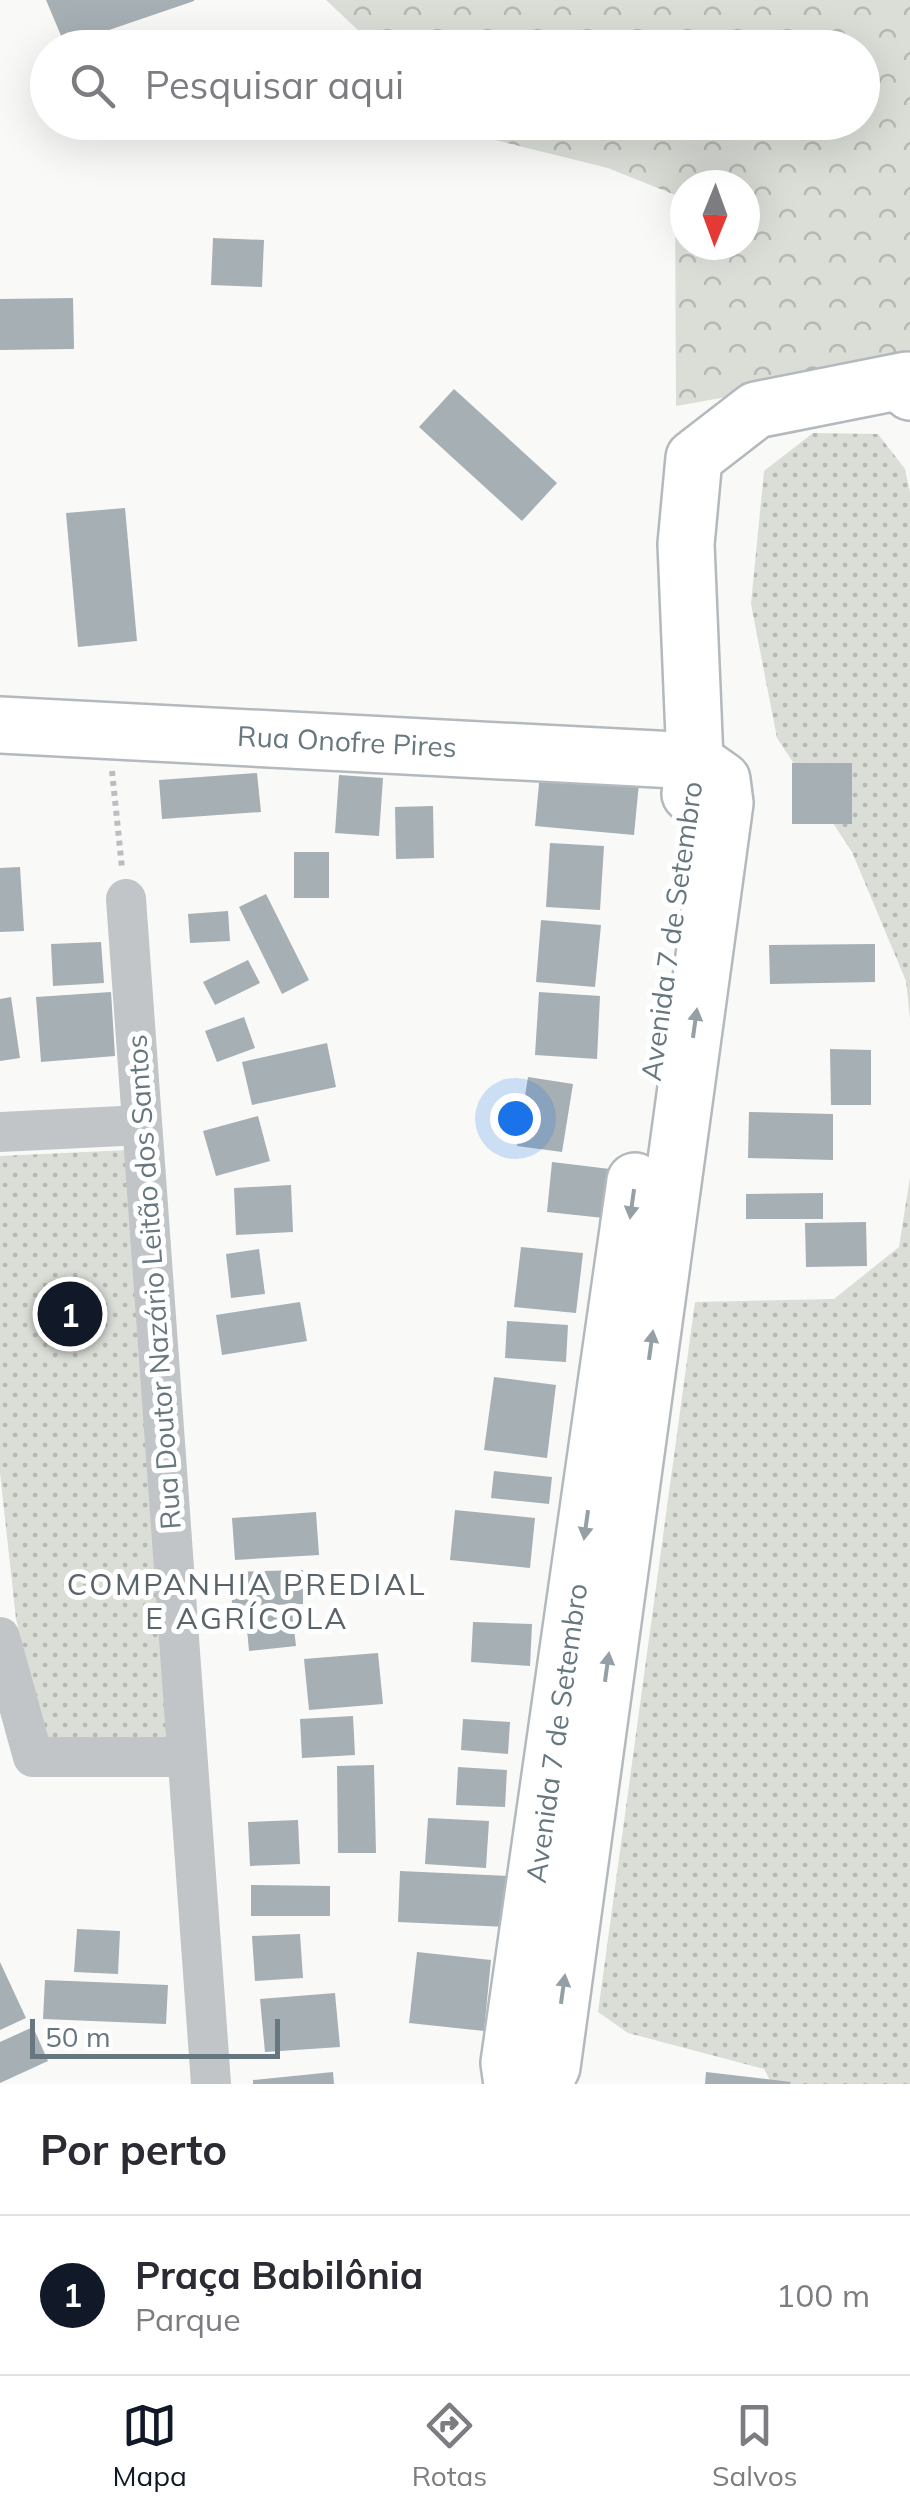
<!DOCTYPE html>
<html lang="pt">
<meta charset="utf-8">
<style>
:root{--surface:#fff;--page:#f7f7f7;--text:#2b2b33;--muted:#7c7c81;--line:#e1e1e2;--accent:#111827}
body{margin:0;font-family:Mulish,sans-serif;background:var(--page);color:var(--text)}
.compass{position:absolute;left:670px;top:170px;width:90px;height:90px;border-radius:50%;background:var(--surface);box-shadow:0 10px 40px #0002;rotate:181deg}
.scale{position:absolute;left:30px;bottom:25px;width:250px;box-sizing:border-box;padding-left:10px;border:5px solid #66777f;border-top:0;font-size:28px;line-height:35px;white-space:nowrap;color:#66777f;-webkit-text-stroke:8px #fff;paint-order:stroke}
.you{position:absolute;left:515px;top:1118px;width:35px;height:35px;margin:-25px;border:8px solid #fff;border-radius:50%;background:#1a73e8;box-shadow:0 0 0 15px #1a73e833}
.badge{display:grid;place-items:center;width:65px;height:65px;border-radius:50%;background:var(--accent);color:#fff;font-size:32px;font-weight:700}
.pin{position:absolute;translate:-50% -50%;border:5px solid #fff;box-shadow:0 2px 10px #0006}
.list{margin:0;padding:0;list-style:none}
h2{display:flex;justify-content:space-between;align-items:center;height:130px;margin:0;padding:0 40px;font-size:42px}
h2 small{font-size:32px;font-weight:400;color:var(--muted)}
.list li{display:grid;grid-template-columns:65px 1fr auto;gap:30px;align-items:center;box-sizing:border-box;height:160px;padding:0 40px;border-top:2px solid var(--line)}
.list b{display:block;font-size:38px;white-space:nowrap}
.list p{margin:0;font-size:32px;white-space:nowrap;color:var(--muted)}
.list em{font-size:32px;font-style:normal;color:var(--muted)}
.icon{flex:none;width:55px;height:55px;fill:none;stroke:currentColor;stroke-width:2;stroke-linecap:round;stroke-linejoin:round}
.map{position:relative;flex:none;width:910px;height:2084px;overflow:hidden}
.search{position:absolute;background:var(--surface);box-shadow:0 10px 40px #0002;left:30px;right:30px;top:30px;height:110px;display:flex;align-items:center;gap:25px;box-sizing:border-box;padding:0 35px;border-radius:55px;color:var(--muted);font-size:38px}
.sheet{height:290px;background:var(--surface)}
nav{display:flex;justify-content:space-around;align-items:center;box-sizing:border-box;height:140px;border-top:2px solid var(--line);background:var(--surface);font-size:28px;color:var(--muted)}
nav a{display:grid;justify-items:center;gap:5px}
nav .on{color:var(--accent)}
.map>svg:first-child{display:block}
</style>
<div class="map">
<svg width="910" height="2084" viewBox="0 0 910 2084">
<defs>
<pattern id="forest-crowns" width="20" height="18" patternUnits="userSpaceOnUse" patternTransform="scale(2.5)"><rect width="20" height="18" fill="#daded7"/><path d="M2 6a3 3 0 1 1 6 0M12 15a3 3 0 1 1 6 0" fill="none" stroke="#b5b9b4"/></pattern>
<pattern id="park-dots" width="8" height="8" patternUnits="userSpaceOnUse" patternTransform="scale(2.5)"><rect width="8" height="8" fill="#daded7"/><path d="M2 2h.1M6 6h.1" fill="none" stroke="#b5b9b4" stroke-width="1.8" stroke-linecap="round"/></pattern>
</defs>
<rect width="100%" height="100%" fill="#f9f9f8"/>
<path fill="url(#forest-crowns)" fill-rule="evenodd" d="M 326,0 L 910,0 L 910,364 L 676,406 L 675,195 L 608,168 L 467,133 L 456,123 L 862,122 L 862,48 L 376,47 ZM 685,185 L 745,185 L 745,245 L 685,245 Z"/>
<g fill="url(#park-dots)">
<path d="M 813,433 L 878,434 L 905,469 L 910,492 L 910,1019 L 906,981 L 852,852 L 777,738 L 751,604 L 764,471 Z"/>
<path d="M 128,1150 L 174,1737 L 48,1742 L 16,1619 L 0,1473 L 0,1156 Z"/>
<path d="M 910,1177 L 910,2084 L 772,2084 L 764,2069 L 628,2033 L 598,2012 L 695,1302 L 834,1299 L 899,1247 Z"/>
</g>
<g fill="#a6afb4">
<path d="M 46,0 L 194,0 L 194,1 L 65,45 Z"/>
<path d="M 213,238 L 264,240 L 262,287 L 211,285 Z"/>
<path d="M 73,298 L 74,349 L 0,350 L 0,299 Z"/>
<path d="M 454,389 L 557,483 L 522,521 L 419,427 Z"/>
<path d="M 125,508 L 137,641 L 78,647 L 66,513 Z"/>
<rect x="792" y="763" width="60" height="61"/>
<path d="M 257,773 L 261,812 L 162,819 L 159,780 Z"/>
<path d="M 540,773 L 639,783 L 634,835 L 535,826 Z"/>
<path d="M 339,775 L 383,778 L 379,836 L 335,833 Z"/>
<path d="M 433,806 L 434,858 L 396,859 L 395,807 Z"/>
<path d="M 550,843 L 604,846 L 600,910 L 546,907 Z"/>
<rect x="294" y="852" width="35" height="46"/>
<path d="M 20,867 L 24,931 L 0,932 L 0,868 Z"/>
<path d="M 266,894 L 309,980 L 282,994 L 239,907 Z"/>
<path d="M 228,911 L 230,941 L 190,943 L 188,914 Z"/>
<path d="M 541,920 L 601,925 L 595,987 L 536,982 Z"/>
<path d="M 101,942 L 104,983 L 53,986 L 51,944 Z"/>
<path d="M 875,944 L 875,982 L 770,984 L 769,945 Z"/>
<path d="M 248,960 L 260,983 L 215,1005 L 203,982 Z"/>
<path d="M 111,992 L 115,1056 L 41,1062 L 36,997 Z"/>
<path d="M 539,992 L 600,996 L 597,1059 L 535,1055 Z"/>
<path d="M 11,997 L 20,1058 L 0,1061 L 0,999 Z"/>
<path d="M 244,1017 L 255,1048 L 217,1062 L 205,1031 Z"/>
<path d="M 327,1043 L 336,1087 L 252,1105 L 242,1062 Z"/>
<path d="M 830,1049 L 871,1050 L 871,1105 L 831,1105 Z"/>
<path d="M 528,1077 L 573,1084 L 562,1152 L 517,1146 Z"/>
<path d="M 749,1112 L 833,1114 L 833,1160 L 748,1158 Z"/>
<path d="M 258,1116 L 270,1161 L 216,1176 L 203,1131 Z"/>
<path d="M 552,1162 L 610,1169 L 604,1218 L 547,1212 Z"/>
<path d="M 291,1185 L 293,1232 L 236,1235 L 234,1188 Z"/>
<path d="M 823,1193 L 823,1219 L 746,1219 L 746,1194 Z"/>
<path d="M 866,1222 L 867,1266 L 806,1267 L 805,1223 Z"/>
<path d="M 521,1247 L 583,1253 L 576,1313 L 514,1307 Z"/>
<path d="M 259,1249 L 265,1294 L 231,1298 L 226,1254 Z"/>
<path d="M 300,1302 L 307,1341 L 222,1355 L 216,1315 Z"/>
<path d="M 507,1321 L 568,1325 L 566,1362 L 505,1358 Z"/>
<path d="M 494,1377 L 556,1385 L 547,1458 L 484,1450 Z"/>
<path d="M 494,1471 L 552,1477 L 549,1504 L 491,1498 Z"/>
<path d="M 455,1510 L 535,1518 L 530,1568 L 450,1560 Z"/>
<path d="M 316,1512 L 319,1555 L 235,1560 L 232,1518 Z"/>
<path d="M 303,1570 L 303,1604 L 232,1606 L 231,1572 Z"/>
<path d="M 292,1612 L 296,1646 L 249,1651 L 246,1618 Z"/>
<path d="M 473,1622 L 532,1624 L 530,1666 L 471,1662 Z"/>
<path d="M 378,1653 L 383,1704 L 309,1710 L 304,1659 Z"/>
<path d="M 353,1716 L 355,1755 L 302,1758 L 300,1719 Z"/>
<path d="M 463,1719 L 510,1722 L 508,1754 L 461,1750 Z"/>
<path d="M 374,1765 L 376,1853 L 338,1853 L 337,1766 Z"/>
<path d="M 458,1767 L 507,1770 L 505,1807 L 456,1805 Z"/>
<path d="M 428,1818 L 489,1821 L 486,1868 L 425,1864 Z"/>
<path d="M 298,1820 L 300,1864 L 250,1866 L 248,1822 Z"/>
<path d="M 400,1871 L 509,1876 L 507,1927 L 398,1922 Z"/>
<path d="M 251,1885 L 330,1886 L 330,1916 L 251,1916 Z"/>
<path d="M 77,1929 L 120,1931 L 118,1974 L 74,1972 Z"/>
<path d="M 300,1934 L 303,1978 L 255,1981 L 252,1936 Z"/>
<path d="M 417,1952 L 491,1960 L 484,2031 L 409,2023 Z"/>
<path d="M 0,1962 L 26,2018 L 0,2030 Z"/>
<path d="M 45,1980 L 168,1985 L 166,2024 L 43,2019 Z"/>
<path d="M 335,1993 L 340,2047 L 265,2052 L 260,1999 Z"/>
<path d="M 33,2027 L 48,2061 L 0,2083 L 0,2042 Z"/>
<path d="M 333,2072 L 334,2084 L 253,2084 L 253,2080 Z"/>
<path d="M 706,2072 L 791,2082 L 790,2084 L 705,2084 Z"/>
</g>
<g fill="none" stroke-linecap="round" stroke-linejoin="round">
<g stroke="#b3b9bd" stroke-width="60">
<g id="secondary">
<path d="M 0,725 L 695,761 L 722,780 L 725,803 L 552,2067 L 543,2084"/>
<path d="M 690,794 L 695,761 L 686,544 L 694,458 L 756,410 L 907,380 L 910,392"/>
<path d="M 512,2084 L 509,2063 L 635,1181"/>
</g>
</g>
<path stroke="#bbbec0" stroke-width="6" stroke-dasharray="5 5" stroke-linecap="butt" d="M 112,771 L 122,868"/>
<g stroke="#c1c5c8" stroke-width="40">
<path d="M 126,899 L 211,2084"/>
<path d="M 0,1132 L 142,1125"/>
<path d="M 0,1637 L 33,1757 L 187,1757"/>
</g>
<use href="#secondary" stroke="#fff" stroke-width="55"/>
</g>
<defs><path id="oneway-solid" d="M-6-.8H1V-3.2L6.5 0L1 3.2V.8H-6Z" transform="scale(2.5)"/></defs>
<g fill="#94a0a5">
<use href="#oneway-solid" transform="translate(695 1023) rotate(-82)"/>
<use href="#oneway-solid" transform="translate(632 1204) rotate(98)"/>
<use href="#oneway-solid" transform="translate(651 1345) rotate(-82)"/>
<use href="#oneway-solid" transform="translate(586 1525) rotate(98)"/>
<use href="#oneway-solid" transform="translate(607 1667) rotate(-82)"/>
<use href="#oneway-solid" transform="translate(563 1989) rotate(-82)"/>
</g>
<g text-anchor="middle" dominant-baseline="central" stroke-width="10" stroke-linejoin="round" paint-order="stroke">
<g font-size="28" fill="#66777f" stroke="#fff">
<text transform="translate(347 741) rotate(3)">Rua Onofre Pires</text>
<text transform="translate(671 931) rotate(-82)">Avenida 7 de Setembro</text>
<text transform="translate(153 1282) rotate(-94)">Rua Doutor Nazário Leitão dos Santos</text>
<text transform="translate(556 1733) rotate(-82)">Avenida 7 de Setembro</text>
</g>
<g font-size="30" letter-spacing="2.5" fill="#59646b" stroke="#fff">
<text x="247" y="1584">COMPANHIA PREDIAL<tspan x="247" dy="34">E AGRÍCOLA</tspan></text>
</g>
</g>
</svg>
<svg class="compass" viewBox="-18 -18 36 36"><path d="M0-13l5 13h-10z" fill="#e53935"/><path d="M0 13l5-13h-10z" fill="#7c7c81"/></svg>
<div class="scale">50 m</div>
<div class="you"></div>
<div class="pin badge" style="left:70px;top:1314px">1</div>
<div class="search"><svg class="icon" aria-label="search" viewBox="0 0 24 24"><circle cx="10" cy="10" r="6"/><path d="M15 15l6 6"/></svg>Pesquisar aqui</div>
</div>
<section class="sheet">
<h2>Por perto<small></small></h2>
<ul class="list">
<li><span class="badge">1</span><div><b>Praça Babilônia</b><p>Parque</p></div><em>100 m</em></li>
</ul>
</section>
<nav>
<a class="on"><svg class="icon" aria-label="map" viewBox="0 0 24 24"><path d="M3 6l6-2 6 2 6-2v14l-6 2-6-2-6 2zM9 4v14M15 6v14"/></svg>Mapa</a>
<a><svg class="icon" aria-label="directions" viewBox="0 0 24 24"><path d="M12 3l9 9-9 9-9-9zM9 14v-3h6M13 9l2 2-2 2"/></svg>Rotas</a>
<a><svg class="icon" aria-label="saved" viewBox="0 0 24 24"><path d="M7 4h10v16l-5-4-5 4z"/></svg>Salvos</a>
</nav>
